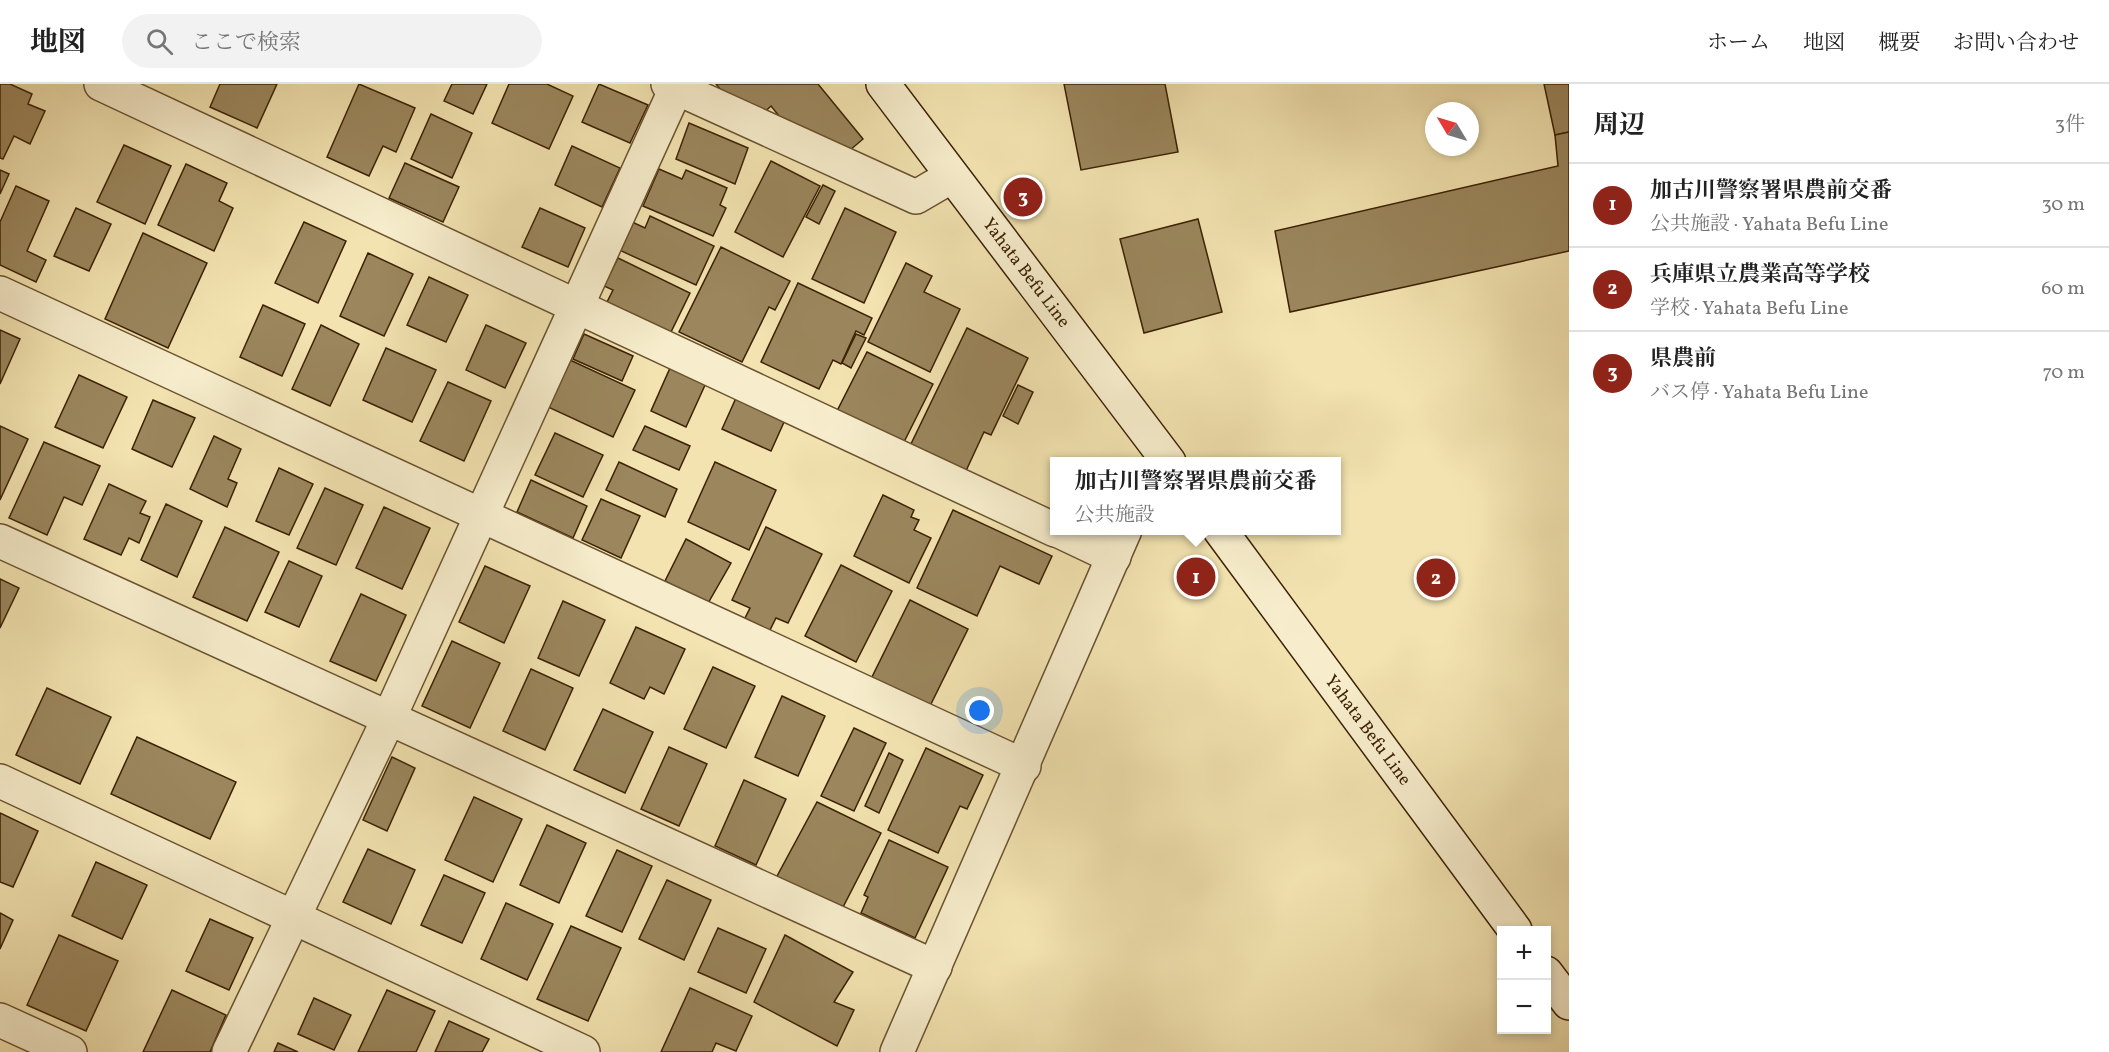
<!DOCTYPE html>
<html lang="ja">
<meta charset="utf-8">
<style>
:root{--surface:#fff;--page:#f2f2f2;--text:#222;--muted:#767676;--line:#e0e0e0;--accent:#8f2418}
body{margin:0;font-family:Vollkorn,"Noto Serif JP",serif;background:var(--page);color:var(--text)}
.controls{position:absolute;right:18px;bottom:18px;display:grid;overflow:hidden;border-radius:0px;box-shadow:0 3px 9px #0003}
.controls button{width:54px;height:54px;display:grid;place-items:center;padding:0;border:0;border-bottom:2px solid var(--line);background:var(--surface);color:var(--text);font:30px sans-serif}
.compass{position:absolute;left:1425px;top:18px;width:54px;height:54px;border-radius:50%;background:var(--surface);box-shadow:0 3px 9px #0003;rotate:308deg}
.you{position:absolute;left:980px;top:627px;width:21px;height:21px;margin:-15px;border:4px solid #fff;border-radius:50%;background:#1a73e8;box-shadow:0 0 0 9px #1a73e833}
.badge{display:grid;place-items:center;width:39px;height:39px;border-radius:50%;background:var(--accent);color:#fff;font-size:20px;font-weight:700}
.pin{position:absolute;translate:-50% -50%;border:3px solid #fff;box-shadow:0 2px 6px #0006}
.popup{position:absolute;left:1050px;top:373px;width:291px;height:78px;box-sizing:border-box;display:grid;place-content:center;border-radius:0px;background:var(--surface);filter:drop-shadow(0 2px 4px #0005);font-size:20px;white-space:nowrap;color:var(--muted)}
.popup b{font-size:22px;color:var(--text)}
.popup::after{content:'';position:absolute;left:50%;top:100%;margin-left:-12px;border:12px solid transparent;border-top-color:var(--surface)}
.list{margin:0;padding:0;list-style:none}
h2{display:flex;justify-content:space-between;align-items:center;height:78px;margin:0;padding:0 24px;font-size:26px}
h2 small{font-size:20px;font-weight:400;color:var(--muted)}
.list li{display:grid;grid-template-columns:39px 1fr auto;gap:18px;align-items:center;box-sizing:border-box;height:84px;padding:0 24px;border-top:2px solid var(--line)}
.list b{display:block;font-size:22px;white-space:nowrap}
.list p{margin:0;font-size:20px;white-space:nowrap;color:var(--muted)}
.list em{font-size:20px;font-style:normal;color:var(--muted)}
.icon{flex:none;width:33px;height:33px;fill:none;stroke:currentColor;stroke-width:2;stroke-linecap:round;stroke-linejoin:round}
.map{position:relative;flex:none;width:1569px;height:968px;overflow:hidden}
header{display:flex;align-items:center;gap:36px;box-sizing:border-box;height:84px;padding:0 30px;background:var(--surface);border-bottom:2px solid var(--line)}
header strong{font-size:28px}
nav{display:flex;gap:33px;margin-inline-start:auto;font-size:21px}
.search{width:420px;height:54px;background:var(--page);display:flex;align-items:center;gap:15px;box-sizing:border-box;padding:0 21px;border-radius:33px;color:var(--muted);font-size:22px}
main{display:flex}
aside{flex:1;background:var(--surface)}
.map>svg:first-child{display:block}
</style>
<header>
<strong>地図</strong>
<div class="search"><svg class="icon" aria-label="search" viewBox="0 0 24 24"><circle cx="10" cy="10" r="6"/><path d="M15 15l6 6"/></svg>ここで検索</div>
<nav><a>ホーム</a><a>地図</a><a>概要</a><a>お問い合わせ</a></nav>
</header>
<main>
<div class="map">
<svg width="1569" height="968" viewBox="0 0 1569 968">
<rect width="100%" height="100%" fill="#f2e3b0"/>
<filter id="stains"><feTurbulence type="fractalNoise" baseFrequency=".00333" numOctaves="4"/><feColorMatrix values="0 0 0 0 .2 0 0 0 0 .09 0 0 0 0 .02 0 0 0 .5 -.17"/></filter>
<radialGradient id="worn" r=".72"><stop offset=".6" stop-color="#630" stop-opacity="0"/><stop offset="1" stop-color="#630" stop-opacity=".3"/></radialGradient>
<g fill="#9b865d" stroke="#3c2104" stroke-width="1.5">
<path d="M 0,0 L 10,0 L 32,10 L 28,20 L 45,27 L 30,60 L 14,52 L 3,75 L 0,74 Z"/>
<path d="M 220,0 L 277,0 L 257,44 L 210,23 Z"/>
<path d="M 359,0 L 415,24 L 396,68 L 383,62 L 369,92 L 327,73 Z"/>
<path d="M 452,0 L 487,0 L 473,30 L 444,17 Z"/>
<path d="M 509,0 L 547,0 L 573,12 L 549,65 L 492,39 Z"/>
<path d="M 599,0 L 648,21 L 630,59 L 582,38 Z"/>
<path d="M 716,0 L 818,0 L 863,55 L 842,73 L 797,54 L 771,22 L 755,37 L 730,17 Z"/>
<path d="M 1064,0 L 1165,0 L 1178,68 L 1081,86 Z"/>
<path d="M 1544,0 L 1569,0 L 1569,48 L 1555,51 Z"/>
<path d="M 431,30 L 472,49 L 452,94 L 411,75 Z"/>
<path d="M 689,39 L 748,64 L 735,100 L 676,75 Z"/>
<path d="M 1569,48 L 1569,167 L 1290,228 L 1275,147 L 1558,82 L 1555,51 Z"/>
<path d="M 124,61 L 171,82 L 145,140 L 97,118 Z"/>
<path d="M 572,62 L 620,84 L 602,123 L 555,101 Z"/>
<path d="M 771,77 L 820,102 L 783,173 L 735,148 Z"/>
<path d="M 405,79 L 459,103 L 443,138 L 389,114 Z"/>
<path d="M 186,80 L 227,99 L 219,117 L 233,124 L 214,167 L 158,141 Z"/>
<path d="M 659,85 L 682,95 L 686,86 L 727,104 L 720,121 L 726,124 L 713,152 L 643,122 Z"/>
<path d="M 0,86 L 9,90 L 0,110 Z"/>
<path d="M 823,101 L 835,107 L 819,140 L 806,133 Z"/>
<path d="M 16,102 L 49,117 L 27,167 L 46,176 L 36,198 L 0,181 L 0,138 Z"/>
<path d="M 76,124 L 111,140 L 89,187 L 54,172 Z"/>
<path d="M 540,124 L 585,144 L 568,183 L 522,163 Z"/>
<path d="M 845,124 L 896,148 L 864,219 L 812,195 Z"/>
<path d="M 650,132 L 714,162 L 696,201 L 617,165 L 630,137 L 645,144 Z"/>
<path d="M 1198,135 L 1222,228 L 1144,249 L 1120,155 Z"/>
<path d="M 304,138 L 346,157 L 318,219 L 275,199 Z"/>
<path d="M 143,149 L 207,179 L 168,264 L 105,235 Z"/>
<path d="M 721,163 L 790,197 L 775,226 L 769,223 L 742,278 L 679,248 Z"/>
<path d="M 368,169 L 413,190 L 384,252 L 340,232 Z"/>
<path d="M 618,174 L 690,209 L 671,248 L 607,218 L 613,206 L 604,202 Z"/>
<path d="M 906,179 L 932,192 L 924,208 L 960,225 L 930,288 L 868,258 Z"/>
<path d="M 429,193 L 468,211 L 446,258 L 407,241 Z"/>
<path d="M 798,199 L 872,234 L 864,251 L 856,247 L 841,280 L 833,276 L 819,305 L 761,278 Z"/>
<path d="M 263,221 L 305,240 L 282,292 L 240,273 Z"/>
<path d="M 321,241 L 359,260 L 330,322 L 292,305 Z"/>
<path d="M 486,241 L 526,259 L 505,304 L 466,286 Z"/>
<path d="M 967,244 L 1028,274 L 991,351 L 984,348 L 965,389 L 910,362 Z"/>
<path d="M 0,246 L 20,255 L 0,300 Z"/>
<path d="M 584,250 L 633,272 L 622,297 L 573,275 Z"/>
<path d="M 856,250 L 866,254 L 851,284 L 842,279 Z"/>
<path d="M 386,264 L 436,286 L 412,338 L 363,316 Z"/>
<path d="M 867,268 L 933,300 L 903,360 L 837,327 Z"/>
<path d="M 570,276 L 635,306 L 613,353 L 548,323 Z"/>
<path d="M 670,284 L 706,299 L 686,343 L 651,327 Z"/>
<path d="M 79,291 L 127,313 L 103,364 L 55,343 Z"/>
<path d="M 448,298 L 491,317 L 464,377 L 420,357 Z"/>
<path d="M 1018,301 L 1033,308 L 1018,340 L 1003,332 Z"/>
<path d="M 736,314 L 785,336 L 771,367 L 722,345 Z"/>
<path d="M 153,316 L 195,334 L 172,383 L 132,365 Z"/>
<path d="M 0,342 L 28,355 L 0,416 Z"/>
<path d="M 645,342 L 690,362 L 679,386 L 633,366 Z"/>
<path d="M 555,349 L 603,371 L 583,413 L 535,391 Z"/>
<path d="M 214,352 L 241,365 L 228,395 L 237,399 L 227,423 L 190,405 Z"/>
<path d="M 44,358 L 100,382 L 82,421 L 64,413 L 47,451 L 9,434 Z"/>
<path d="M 619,378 L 677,405 L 665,433 L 606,406 Z"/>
<path d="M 715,378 L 776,406 L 749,466 L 688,438 Z"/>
<path d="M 279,384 L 313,400 L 289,451 L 256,437 Z"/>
<path d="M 531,396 L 587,422 L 573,454 L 517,428 Z"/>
<path d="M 109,400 L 146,417 L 140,429 L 150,433 L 139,459 L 129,454 L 121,471 L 84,455 Z"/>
<path d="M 325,404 L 363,421 L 336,481 L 297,464 Z"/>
<path d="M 883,411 L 914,426 L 911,433 L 919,436 L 914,446 L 931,454 L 909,499 L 854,472 Z"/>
<path d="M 601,415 L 640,432 L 621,474 L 582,456 Z"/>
<path d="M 166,420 L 202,437 L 177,493 L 141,476 Z"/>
<path d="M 384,423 L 430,444 L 402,505 L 356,484 Z"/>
<path d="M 953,426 L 1052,472 L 1039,500 L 1000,482 L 977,532 L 917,504 Z"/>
<path d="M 225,443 L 279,468 L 247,537 L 193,513 Z"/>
<path d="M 766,443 L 822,470 L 788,539 L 776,534 L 768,550 L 743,538 L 750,524 L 732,516 Z"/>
<path d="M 686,455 L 731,479 L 707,521 L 665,497 Z"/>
<path d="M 289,477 L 322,492 L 299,543 L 265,528 Z"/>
<path d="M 841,481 L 892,507 L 856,578 L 805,552 Z"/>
<path d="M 485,482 L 530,502 L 504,559 L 459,538 Z"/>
<path d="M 0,495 L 19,504 L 0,544 Z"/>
<path d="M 361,510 L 406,531 L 376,597 L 330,577 Z"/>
<path d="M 910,516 L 968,545 L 928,626 L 870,597 Z"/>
<path d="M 563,517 L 605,536 L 579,592 L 538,574 Z"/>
<path d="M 636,543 L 685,565 L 664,610 L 650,603 L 644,615 L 610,599 Z"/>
<path d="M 452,557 L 500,579 L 470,644 L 422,622 Z"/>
<path d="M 713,583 L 755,602 L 726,664 L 684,645 Z"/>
<path d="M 531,585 L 573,604 L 545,666 L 503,647 Z"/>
<path d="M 47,604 L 111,633 L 80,700 L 16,671 Z"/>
<path d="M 782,612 L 825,632 L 798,692 L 755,673 Z"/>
<path d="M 603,625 L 653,648 L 625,709 L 574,686 Z"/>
<path d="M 854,644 L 886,659 L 854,727 L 821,712 Z"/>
<path d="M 137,653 L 236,698 L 210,755 L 111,710 Z"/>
<path d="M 669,663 L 707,680 L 679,742 L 641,725 Z"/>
<path d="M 926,664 L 983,691 L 967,725 L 960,722 L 938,769 L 888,746 Z"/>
<path d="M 889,669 L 903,676 L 879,729 L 865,722 Z"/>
<path d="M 392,673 L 415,684 L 387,747 L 363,736 Z"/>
<path d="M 744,696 L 786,715 L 756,781 L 715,762 Z"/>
<path d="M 474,713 L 522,735 L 493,798 L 445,776 Z"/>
<path d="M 817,718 L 881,749 L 840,829 L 776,794 Z"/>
<path d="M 0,729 L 38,747 L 13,803 L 0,798 Z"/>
<path d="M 547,741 L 586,759 L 559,819 L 520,801 Z"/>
<path d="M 889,756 L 948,783 L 915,854 L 861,829 L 868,813 L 864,811 Z"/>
<path d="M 368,765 L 415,786 L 391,840 L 343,818 Z"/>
<path d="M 617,766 L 652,782 L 622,848 L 586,832 Z"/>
<path d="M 96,778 L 147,801 L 122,855 L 72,832 Z"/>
<path d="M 444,791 L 485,809 L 462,859 L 421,841 Z"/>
<path d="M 667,796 L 711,816 L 684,876 L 639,855 Z"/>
<path d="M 506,819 L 553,840 L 527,896 L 481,875 Z"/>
<path d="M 0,829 L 13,836 L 0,865 Z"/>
<path d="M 210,835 L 253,854 L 229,906 L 186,887 Z"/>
<path d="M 571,842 L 621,864 L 588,937 L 537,915 Z"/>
<path d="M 718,844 L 766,865 L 746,909 L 698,888 Z"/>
<path d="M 59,851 L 118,877 L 86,947 L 27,921 Z"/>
<path d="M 785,851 L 853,888 L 834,918 L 854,926 L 837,962 L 754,918 Z"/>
<path d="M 690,904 L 752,932 L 736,967 L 716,959 L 712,968 L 661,968 Z"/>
<path d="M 172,906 L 226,931 L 210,968 L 143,968 Z"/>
<path d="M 387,906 L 435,927 L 416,968 L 358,968 Z"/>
<path d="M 314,914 L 351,931 L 334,966 L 298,950 Z"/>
<path d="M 449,937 L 489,955 L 482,968 L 435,968 Z"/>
<path d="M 278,959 L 298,968 L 274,968 Z"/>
</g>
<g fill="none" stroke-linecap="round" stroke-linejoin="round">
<g stroke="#6a522f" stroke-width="36">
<g id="street">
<path d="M 101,0 L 1055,446"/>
<path d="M 668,0 L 916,113 L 952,92"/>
<path d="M 0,209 L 1024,682"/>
<path d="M 1057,446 L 1114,473"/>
<path d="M 0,457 L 935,883"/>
<path d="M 0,697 L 583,968"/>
<path d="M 0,936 L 70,968"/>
<path d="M 229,968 L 389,634 L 678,0"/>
<path d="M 897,968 L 1125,446"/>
</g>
</g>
<g stroke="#3c2104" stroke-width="36">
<g id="secondary">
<path id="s1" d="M 883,0 L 1169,378"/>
<path id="s2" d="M 1220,446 L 1515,846"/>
<path d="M 1546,889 L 1569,919"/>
</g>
</g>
<use href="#street" stroke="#f7edcc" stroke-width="33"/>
<use href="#secondary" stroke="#f7edcc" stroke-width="33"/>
</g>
<g text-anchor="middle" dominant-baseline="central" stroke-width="4.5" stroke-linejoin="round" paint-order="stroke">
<g font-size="18" fill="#3c2104" stroke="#f7edcc">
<text stroke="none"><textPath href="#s1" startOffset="237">Yahata Befu Line</textPath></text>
<text stroke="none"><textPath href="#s2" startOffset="249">Yahata Befu Line</textPath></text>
</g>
</g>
<rect width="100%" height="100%" filter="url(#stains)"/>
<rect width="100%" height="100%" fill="url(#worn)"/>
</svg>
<div class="controls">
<button>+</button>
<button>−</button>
</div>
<svg class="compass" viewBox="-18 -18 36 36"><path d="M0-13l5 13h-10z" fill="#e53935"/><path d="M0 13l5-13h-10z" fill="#767676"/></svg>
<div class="you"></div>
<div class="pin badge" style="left:1196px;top:493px">1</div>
<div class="popup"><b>加古川警察署県農前交番</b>公共施設</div>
<div class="pin badge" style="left:1436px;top:494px">2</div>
<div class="pin badge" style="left:1023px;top:113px">3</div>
</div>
<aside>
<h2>周辺<small>3件</small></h2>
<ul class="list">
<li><span class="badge">1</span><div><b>加古川警察署県農前交番</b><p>公共施設 · Yahata Befu Line</p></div><em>30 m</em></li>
<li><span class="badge">2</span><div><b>兵庫県立農業高等学校</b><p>学校 · Yahata Befu Line</p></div><em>60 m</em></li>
<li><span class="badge">3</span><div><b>県農前</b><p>バス停 · Yahata Befu Line</p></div><em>70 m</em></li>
</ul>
</aside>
</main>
